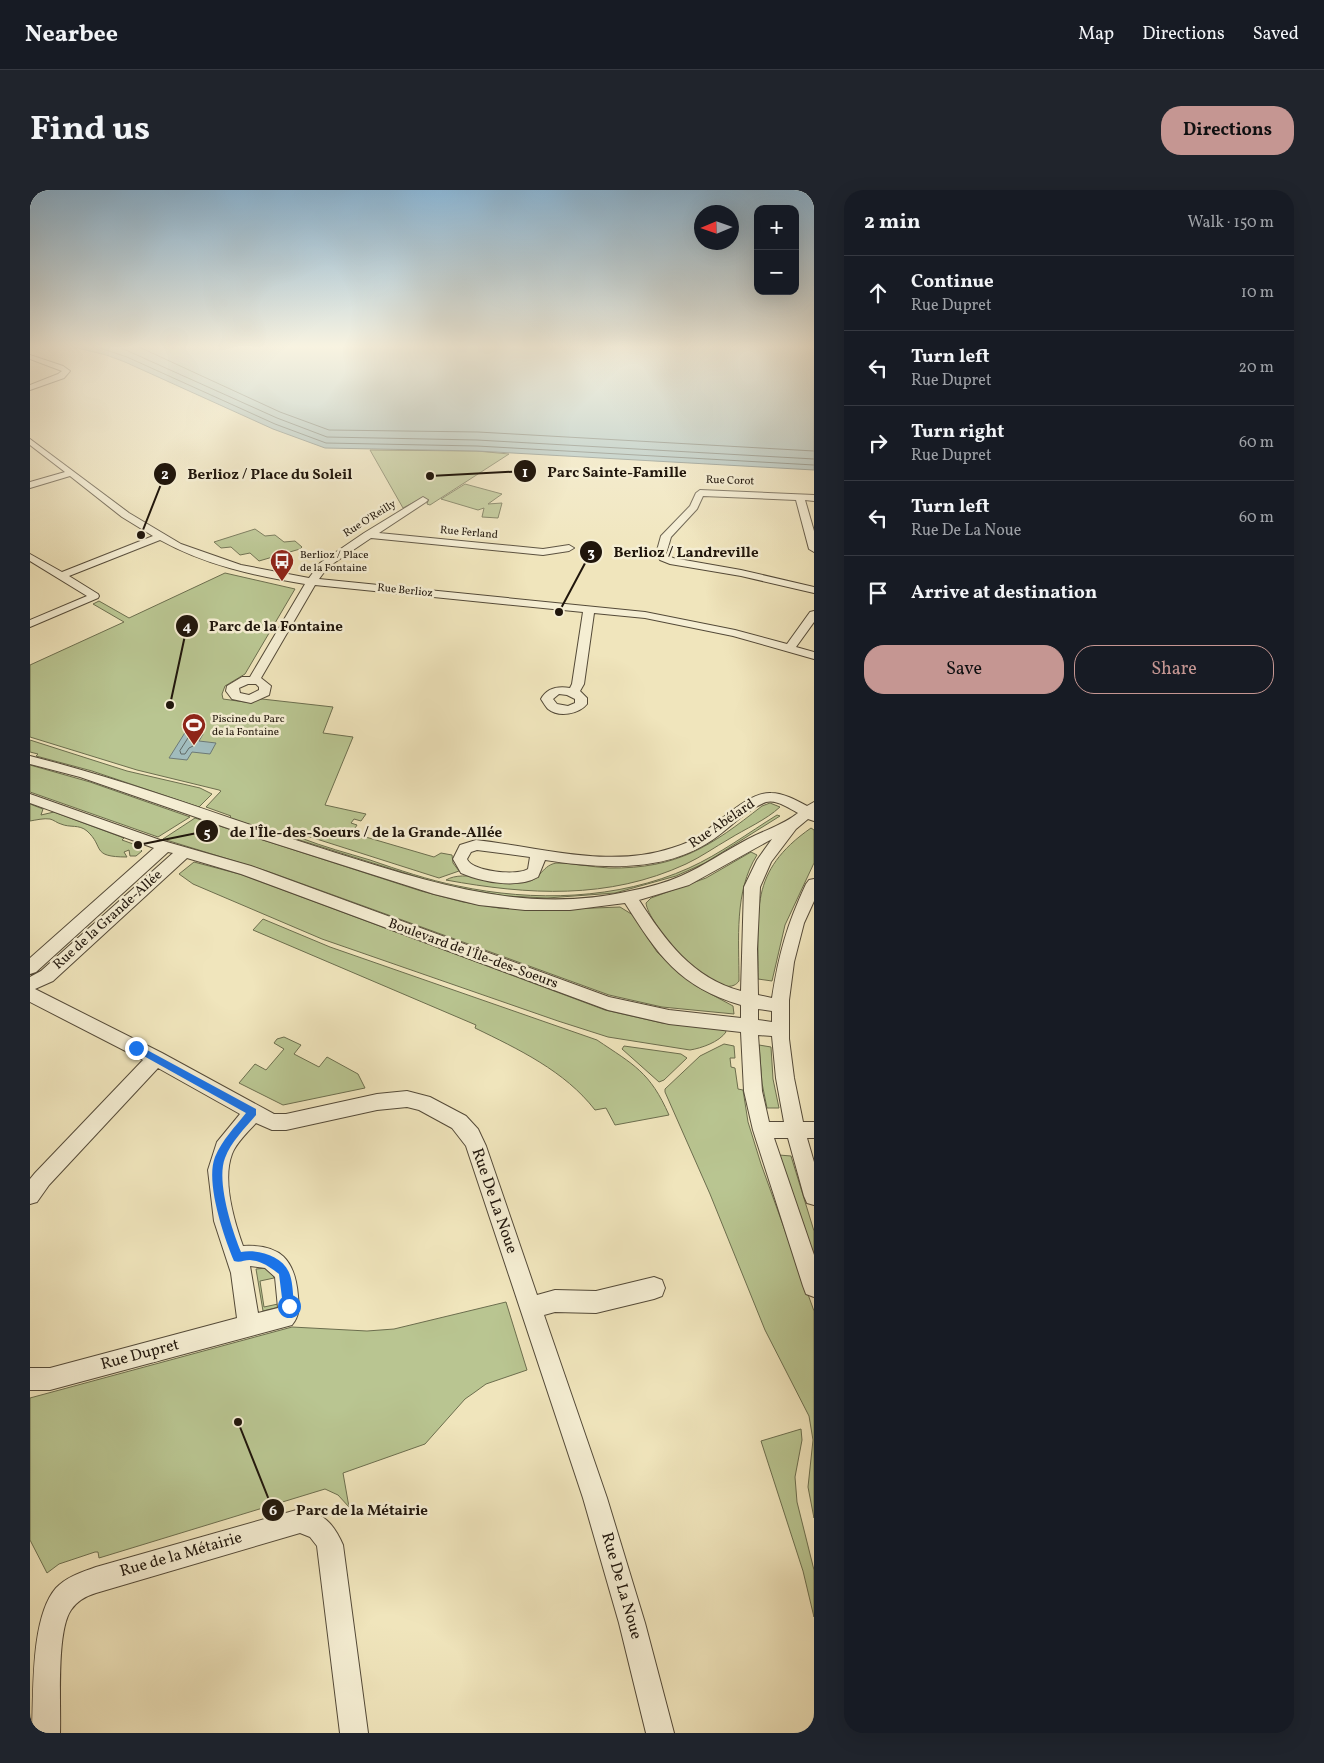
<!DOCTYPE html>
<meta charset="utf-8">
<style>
:root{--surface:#171b24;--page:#20242c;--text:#f1f3f6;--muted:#9ea1a6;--line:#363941;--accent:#c59692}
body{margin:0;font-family:Vollkorn,serif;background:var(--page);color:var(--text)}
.controls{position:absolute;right:15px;top:15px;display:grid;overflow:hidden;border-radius:10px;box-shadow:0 5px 20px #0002}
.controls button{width:45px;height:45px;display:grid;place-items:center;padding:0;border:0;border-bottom:1px solid var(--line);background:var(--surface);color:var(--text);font:25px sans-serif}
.compass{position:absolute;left:664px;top:15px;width:45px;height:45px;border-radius:50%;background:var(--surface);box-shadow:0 5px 20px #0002;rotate:268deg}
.stop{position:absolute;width:15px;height:15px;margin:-11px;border:4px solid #1a73e8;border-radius:50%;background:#fff}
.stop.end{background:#1a73e8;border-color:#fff;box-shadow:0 1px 5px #0008}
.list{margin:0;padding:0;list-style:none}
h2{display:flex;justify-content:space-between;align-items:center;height:65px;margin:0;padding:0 20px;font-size:21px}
h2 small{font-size:16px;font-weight:400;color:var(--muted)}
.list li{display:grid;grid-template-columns:32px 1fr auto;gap:15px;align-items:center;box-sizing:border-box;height:75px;padding:0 20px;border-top:1px solid var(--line)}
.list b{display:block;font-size:19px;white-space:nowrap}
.list p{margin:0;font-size:16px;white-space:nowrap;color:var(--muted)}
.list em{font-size:16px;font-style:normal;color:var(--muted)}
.actions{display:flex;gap:10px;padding:15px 20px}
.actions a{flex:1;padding:11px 0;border:1px solid var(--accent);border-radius:20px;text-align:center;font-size:18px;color:var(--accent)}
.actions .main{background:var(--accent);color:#111}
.icon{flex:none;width:28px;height:28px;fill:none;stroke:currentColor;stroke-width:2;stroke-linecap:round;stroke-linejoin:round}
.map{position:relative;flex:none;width:784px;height:1543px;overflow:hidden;border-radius:20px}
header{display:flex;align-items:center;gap:30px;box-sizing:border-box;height:70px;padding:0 25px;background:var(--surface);border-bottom:1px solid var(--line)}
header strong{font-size:24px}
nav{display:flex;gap:28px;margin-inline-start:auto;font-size:18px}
.intro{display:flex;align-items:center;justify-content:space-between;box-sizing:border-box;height:120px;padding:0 30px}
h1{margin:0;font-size:35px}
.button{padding:12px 22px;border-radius:20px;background:var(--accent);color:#111;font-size:18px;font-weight:700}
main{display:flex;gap:30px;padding:0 30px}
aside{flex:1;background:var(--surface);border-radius:20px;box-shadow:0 5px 20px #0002}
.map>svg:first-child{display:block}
</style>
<header>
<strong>Nearbee</strong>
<nav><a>Map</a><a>Directions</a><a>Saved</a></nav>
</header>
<div class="intro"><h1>Find us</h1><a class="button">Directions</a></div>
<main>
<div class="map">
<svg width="784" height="1543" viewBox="0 0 784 1543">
<rect width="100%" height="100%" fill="#f0e5bc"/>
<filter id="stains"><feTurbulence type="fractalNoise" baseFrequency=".004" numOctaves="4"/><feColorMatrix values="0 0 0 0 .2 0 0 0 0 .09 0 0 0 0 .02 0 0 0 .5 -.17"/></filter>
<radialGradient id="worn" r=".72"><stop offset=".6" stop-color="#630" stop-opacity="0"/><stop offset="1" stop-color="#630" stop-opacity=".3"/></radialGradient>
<g fill="#b9c591" stroke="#6c6e4e">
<path d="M 340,260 L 447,261 L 479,264 L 400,315 L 397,314 L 398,311 L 390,309 L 373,318 Z"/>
<path d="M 435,294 L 472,304 L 458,314 L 472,313 L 468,328 L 452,327 L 454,318 L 448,320 L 411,309 Z"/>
<path d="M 225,339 L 235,346 L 245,345 L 254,352 L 265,351 L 272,357 L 270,359 L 229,371 L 220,363 L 210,365 L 201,357 L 191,358 L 184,352 Z"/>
<path d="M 195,383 L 265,399 L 215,484 L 195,496 L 192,504 L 193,509 L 215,512 L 232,509 L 303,517 L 293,543 L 323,547 L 295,615 L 336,624 L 331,631 L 324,629 L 321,633 L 327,635 L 322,643 L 404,667 L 411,663 L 422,665 L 423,673 L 429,681 L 409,688 L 274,645 L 271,648 C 294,657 317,663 340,670 C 369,680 398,690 428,696 C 503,712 588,710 659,678 C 690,664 718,643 747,625 L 750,626 L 675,673 L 646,686 L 585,703 L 517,708 L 475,706 L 413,695 L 199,628 L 201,626 L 176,617 L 191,601 L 189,600 L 107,580 L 0,547 L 0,475 L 94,432 L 63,414 L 69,411 L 99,428 Z"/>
<path d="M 0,550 L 97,581 L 170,598 L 182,604 L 169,617 L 62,581 L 6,566 L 8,564 L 0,562 Z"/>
<path d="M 0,575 L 60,592 L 160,627 L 128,647 L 0,602 Z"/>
<path d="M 740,613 L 750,617 C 736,630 715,639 699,649 C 685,657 671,667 656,674 C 578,710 498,705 416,690 C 435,679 467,694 489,693 C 511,693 510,676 526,673 C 543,673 561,677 579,678 C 648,679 681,656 732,616 Z"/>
<path d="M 0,614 L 13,619 L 11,625 L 24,622 L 94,648 L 92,650 L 106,655 L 112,661 L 106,666 L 100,666 L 99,660 L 94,662 L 97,667 C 60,667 75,657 57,641 C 49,634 40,638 31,634 C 27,633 24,630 20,629 C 14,628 6,630 0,631 Z"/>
<path d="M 165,628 L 391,701 L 433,712 L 469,718 L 513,720 L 590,717 L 603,725 L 627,762 L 643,778 L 666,796 L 703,816 L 704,824 L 632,817 L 579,805 L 237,681 L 133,649 Z"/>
<path d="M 781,638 L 784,640 L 784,673 L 755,735 L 742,791 L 728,789 C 729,720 718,682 781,638 Z"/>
<path d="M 721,662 L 727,665 C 704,701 709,750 709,791 C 690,818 618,735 616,713 L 621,708 L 676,688 Z"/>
<path d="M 164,672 L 213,685 L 575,820 L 632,833 L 695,840 L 696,842 C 689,852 672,858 660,860 L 578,847 L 528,831 L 292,749 L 163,694 L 149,684 Z"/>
<path d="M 233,729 L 300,757 L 567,850 C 604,875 620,882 639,925 L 585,935 L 576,918 L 565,920 C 535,881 488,859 445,838 L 446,835 L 223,740 Z"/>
<path d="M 254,847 L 271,855 L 264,864 L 289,877 L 297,867 L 328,884 L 335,898 L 253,915 L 209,893 L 225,874 L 236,880 L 254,859 L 244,853 L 247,849 Z"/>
<path d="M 694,854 L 704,856 L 705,868 L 700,868 L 701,877 L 705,878 L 708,899 L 713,900 L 718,932 L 731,974 L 784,1121 L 784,1328 L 778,1297 L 783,1250 L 779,1226 L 735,1140 L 680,1004 L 635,902 L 635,899 L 670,866 Z"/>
<path d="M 729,855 L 741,857 L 743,889 L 749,918 L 737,918 L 732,893 Z"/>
<path d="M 594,856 L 651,864 L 657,868 L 634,890 L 629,892 L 592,859 Z"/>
<path d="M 749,965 L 761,966 L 784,1041 L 784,1072 Z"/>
<path d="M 236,1078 L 243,1083 L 244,1088 L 230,1091 L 234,1117 L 248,1114 L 249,1117 L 233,1121 L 226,1079 Z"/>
<path d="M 476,1112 L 497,1180 L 456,1194 L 445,1202 L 435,1209 L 395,1254 L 313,1283 L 319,1317 L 308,1305 L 295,1299 L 69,1368 L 68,1362 L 65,1362 L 29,1374 L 17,1383 L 0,1350 L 0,1208 L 262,1137 L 337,1141 L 364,1139 Z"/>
<path d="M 771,1239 L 772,1250 L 765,1287 L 767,1312 L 784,1380 L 784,1427 L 773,1381 L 731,1251 Z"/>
</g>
<g fill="#a1bcbd" stroke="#6d7a76">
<path d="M 44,157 L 784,157 L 784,280 L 447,261 L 295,258 L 243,239 L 95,172 L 76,165 Z"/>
<path d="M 156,541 L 173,544 L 169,551 L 186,553 L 180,564 L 162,562 L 157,570 L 139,568 Z"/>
</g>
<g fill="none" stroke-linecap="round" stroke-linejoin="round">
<g stroke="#606964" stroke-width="1">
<path d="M 67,157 L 97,167 L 245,234 L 296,253 L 447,256 L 784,275"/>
<path d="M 89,157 L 247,228 L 297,247 L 447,250 L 784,269"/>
<path d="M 109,157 L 250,222 L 299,240 L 448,242 L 784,261"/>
<path d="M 159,547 L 164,548 L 165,555 L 159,558 L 155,564 L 151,564 L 150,561 Z"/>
</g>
<g stroke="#544a38" stroke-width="2">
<g id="minor">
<path d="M 0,165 L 33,176 L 40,181 L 34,188 L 0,200 L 0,195 L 28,184 L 32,181 L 0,169 Z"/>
<path d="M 0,249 L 99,323 L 151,354 L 211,375 L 279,388 L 290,373 L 334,343 L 393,307 L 398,310 L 396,312 L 349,343 L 513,359 L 539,355 L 544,358 L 539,361 L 513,365 L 341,348 L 298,377 L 289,389 L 615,422 L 705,440 L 757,454 L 780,422 L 784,421 L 784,432 L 766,457 L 784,462 L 784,469 L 703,446 L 615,428 L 564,423 L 554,494 L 550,501 L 557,508 L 557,514 C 549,524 529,528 518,519 C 516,517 513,512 511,509 C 517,498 528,496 540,498 L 542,494 L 553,422 L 285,395 L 231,488 L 241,496 L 239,505 L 221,513 L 202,509 L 196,501 L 197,496 L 212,487 L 220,487 L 275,394 C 225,386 175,375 130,350 L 39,386 L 68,404 L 69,406 L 68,408 L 0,437 L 0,430 L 57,406 L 0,371 L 0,364 L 32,382 L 123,346 L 92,327 L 40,286 L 0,298 L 0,292 L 35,282 L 0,255 ZM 218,494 L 226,494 L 229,497 L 229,500 L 219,505 L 210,503 L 209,498 ZM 529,504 L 537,505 L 545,509 L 545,513 L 538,516 L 527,514 L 523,509 Z"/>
<path d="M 670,300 L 784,305 L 784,311 L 775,310 L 784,341 L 784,362 L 779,359 L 766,310 L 673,306 L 667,319 L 641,347 L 636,364 L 643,368 L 711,380 L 784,397 L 784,403 L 711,386 L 640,374 L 630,370 L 626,364 L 631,346 L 660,316 L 666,303 Z"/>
<path d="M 0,566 C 104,592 204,631 306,663 C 403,693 496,725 600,701 C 616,698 635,693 651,686 C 674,676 695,661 718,649 C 735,640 753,635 768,623 C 759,618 746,609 736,612 C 713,621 697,642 676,654 C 628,683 568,678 515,670 L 508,687 C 487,699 452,692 431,683 L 423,669 L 430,655 L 446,650 C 510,657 579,679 642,658 C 652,655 662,651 670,645 C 689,633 718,602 741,603 C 753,603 766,610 777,616 L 784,612 L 784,631 L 778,629 L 766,639 L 741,672 L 730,697 L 727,759 L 728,805 L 742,808 C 749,763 757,735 776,694 L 779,690 L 784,689 L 784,711 L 774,733 L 764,772 L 759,810 L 759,849 L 764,888 L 772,927 L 773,932 L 784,932 L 784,948 L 777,948 L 784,972 L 784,1015 L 777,1013 L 774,1006 L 758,948 L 744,948 L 784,1065 L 784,1107 L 776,1104 L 773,1096 L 723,940 L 714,901 L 711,842 L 639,834 L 578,820 L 211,684 L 157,668 L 23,791 L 5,799 L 132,863 L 244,924 L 256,924 L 347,904 L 377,901 L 400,907 L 436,926 L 448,939 L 456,956 L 507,1105 L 525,1100 L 566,1101 L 624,1087 L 632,1090 L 635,1098 L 632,1106 L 624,1109 L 566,1123 L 525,1122 L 514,1125 L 577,1308 L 615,1433 L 644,1543 L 616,1543 L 589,1433 L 553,1308 L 436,956 L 422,938 L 389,920 L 377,917 L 347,920 L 256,940 L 242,940 L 226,933 C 218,942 206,953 202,964 C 192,990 204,1031 213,1056 C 251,1054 265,1070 268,1106 C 269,1117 270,1125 262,1135 L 20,1200 L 0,1200 L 0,1178 L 20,1178 L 207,1128 L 201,1083 L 184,1031 L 178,980 L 187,952 L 210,924 L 128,878 L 19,995 L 7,1012 L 0,1014 L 0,989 L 5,983 L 113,870 L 0,812 L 0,787 L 11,781 L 143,663 L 138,662 L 6,782 L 0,784 L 0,768 L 124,658 L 0,613 L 0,604 L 130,650 L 221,676 L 579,807 L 639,820 L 711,828 L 711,815 C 649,797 628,765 595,713 L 540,720 L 495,720 L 449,715 L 404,704 L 212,643 L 50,587 L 0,574 ZM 742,649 L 727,670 L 714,697 L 711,801 C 662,788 635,750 609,710 L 659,695 ZM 447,660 L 500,667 L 498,679 C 488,686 442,682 437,669 L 441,662 ZM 728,819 L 742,821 L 742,832 L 728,830 ZM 728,845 L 742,846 L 746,888 L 754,932 L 739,932 L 732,901 ZM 220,1076 L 235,1078 L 245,1087 L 248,1118 L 228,1123 Z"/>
<path d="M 270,1319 C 293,1322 304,1334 313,1355 L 338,1543 L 310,1543 L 287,1356 L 280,1347 L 270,1343 L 66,1403 C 56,1406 47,1411 41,1420 C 26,1442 31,1515 30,1543 L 2,1543 C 4,1504 0,1428 26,1398 C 36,1387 52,1382 66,1377 Z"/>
</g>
</g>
<use href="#minor" fill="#f5eed3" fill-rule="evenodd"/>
</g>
<linearGradient id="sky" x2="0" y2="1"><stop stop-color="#8bb7d7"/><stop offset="0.42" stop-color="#f8f3e1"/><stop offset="1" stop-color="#f8f3e1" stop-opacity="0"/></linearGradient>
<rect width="784" height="373" fill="url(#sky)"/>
<path fill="#1a73e8" d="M 106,854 L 226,919 L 226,925 C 215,938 201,952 195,968 C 186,991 202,1040 211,1062 C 228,1059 254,1066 260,1085 C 263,1094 263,1106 264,1116 L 263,1120 L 259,1121 L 255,1120 L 253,1116 L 249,1084 C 240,1077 231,1071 220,1070 C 214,1070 210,1073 204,1071 C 194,1047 175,992 185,967 C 192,950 205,937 216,923 L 103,860 L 103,855 Z"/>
<defs>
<g id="bus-pin" transform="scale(1.25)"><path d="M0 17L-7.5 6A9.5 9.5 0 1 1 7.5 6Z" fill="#8f2418" stroke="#f5eed3"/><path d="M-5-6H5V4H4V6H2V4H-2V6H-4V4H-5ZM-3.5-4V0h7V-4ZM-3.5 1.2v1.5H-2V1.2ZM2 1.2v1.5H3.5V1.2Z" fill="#fff"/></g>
<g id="stadium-pin" transform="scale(1.25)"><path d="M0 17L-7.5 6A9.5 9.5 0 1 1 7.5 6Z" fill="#8f2418" stroke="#f5eed3"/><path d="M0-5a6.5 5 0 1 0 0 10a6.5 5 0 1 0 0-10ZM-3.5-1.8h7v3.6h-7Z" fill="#fff"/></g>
</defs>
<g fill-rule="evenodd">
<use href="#bus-pin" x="252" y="371"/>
<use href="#stadium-pin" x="164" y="535"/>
</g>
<g text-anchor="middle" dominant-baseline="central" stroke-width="5" stroke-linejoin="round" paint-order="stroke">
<g font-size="11" fill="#20160c" stroke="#f5eed3">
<text transform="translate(700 291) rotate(2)">Rue Corot</text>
<text transform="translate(340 329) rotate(-32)">Rue O'Reilly</text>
<text transform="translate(439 343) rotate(5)">Rue Ferland</text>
<text transform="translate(375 401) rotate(6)">Rue Berlioz</text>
</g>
<g font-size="11" fill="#20160c" stroke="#f5eed3" text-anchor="start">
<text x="270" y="365">Berlioz / Place<tspan x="270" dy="13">de la Fontaine</tspan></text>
<text x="182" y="529">Piscine du Parc<tspan x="182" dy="13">de la Fontaine</tspan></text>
</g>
<g font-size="14" fill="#20160c" stroke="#f5eed3">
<text transform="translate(692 634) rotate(-34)">Rue Abélard</text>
<text transform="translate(78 730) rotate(-42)">Rue de la Grande-Allée</text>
<text transform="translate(443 764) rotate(20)">Boulevard de l'Île-des-Soeurs</text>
</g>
<g font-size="16" fill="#20160c" stroke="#f5eed3">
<text transform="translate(464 1011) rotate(71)">Rue De La Noue</text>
<text transform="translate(110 1165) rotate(-15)">Rue Dupret</text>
<text transform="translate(151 1365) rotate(-16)">Rue de la Métairie</text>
<text transform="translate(591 1396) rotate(74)">Rue De La Noue</text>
</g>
</g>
<path fill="none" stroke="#20160c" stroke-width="2" d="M400 286L495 281M111 345L135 284M529 422L561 362M140 515L157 436M108 655L177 641M208 1232L243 1320"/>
<g fill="#20160c" stroke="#f5eed3" stroke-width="2">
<circle cx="400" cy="286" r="5"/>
<circle cx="111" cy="345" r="5"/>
<circle cx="529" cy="422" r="5"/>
<circle cx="140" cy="515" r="5"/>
<circle cx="108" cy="655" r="5"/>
<circle cx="208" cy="1232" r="5"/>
<circle cx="495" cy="281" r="12"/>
<circle cx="135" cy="284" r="12"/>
<circle cx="561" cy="362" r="12"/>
<circle cx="157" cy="436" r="12"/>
<circle cx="177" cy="641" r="12"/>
<circle cx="243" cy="1320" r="12"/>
</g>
<g font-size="15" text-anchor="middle" font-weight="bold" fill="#fff">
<text x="495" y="287">1</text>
<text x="135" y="289">2</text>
<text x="561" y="367">3</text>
<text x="157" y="441">4</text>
<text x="177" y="647">5</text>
<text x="243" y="1325">6</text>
</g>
<g font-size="15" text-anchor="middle" font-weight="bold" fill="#20160c" stroke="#f5eed3" stroke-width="5" stroke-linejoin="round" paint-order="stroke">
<text x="587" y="287">Parc Sainte-Famille</text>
<text x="240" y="289">Berlioz / Place du Soleil</text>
<text x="656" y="367">Berlioz / Landreville</text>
<text x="246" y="441">Parc de la Fontaine</text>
<text x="336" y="647">de l'Île-des-Soeurs / de la Grande-Allée</text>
<text x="332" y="1325">Parc de la Métairie</text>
</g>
<rect width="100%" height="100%" filter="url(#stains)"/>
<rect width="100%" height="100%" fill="url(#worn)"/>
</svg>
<div class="controls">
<button>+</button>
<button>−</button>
</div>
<svg class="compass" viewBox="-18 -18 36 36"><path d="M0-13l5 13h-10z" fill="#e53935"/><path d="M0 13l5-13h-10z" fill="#9ea1a6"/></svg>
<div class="stop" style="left:259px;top:1116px"></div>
<div class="stop end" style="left:106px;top:858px"></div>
</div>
<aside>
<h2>2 min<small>Walk · 150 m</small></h2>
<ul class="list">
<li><svg class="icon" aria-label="ahead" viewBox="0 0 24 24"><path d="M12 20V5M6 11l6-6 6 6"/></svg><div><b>Continue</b><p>Rue Dupret</p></div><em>10 m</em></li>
<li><svg class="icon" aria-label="left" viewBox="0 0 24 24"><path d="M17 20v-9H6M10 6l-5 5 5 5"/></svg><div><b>Turn left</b><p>Rue Dupret</p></div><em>20 m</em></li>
<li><svg class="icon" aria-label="right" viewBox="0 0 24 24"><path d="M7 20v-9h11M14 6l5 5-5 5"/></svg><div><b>Turn right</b><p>Rue Dupret</p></div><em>60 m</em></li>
<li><svg class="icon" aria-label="left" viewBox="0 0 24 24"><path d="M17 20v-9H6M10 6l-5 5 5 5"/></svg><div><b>Turn left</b><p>Rue De La Noue</p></div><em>60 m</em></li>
<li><svg class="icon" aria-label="arrive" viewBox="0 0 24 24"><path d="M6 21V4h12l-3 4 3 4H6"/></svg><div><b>Arrive at destination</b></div></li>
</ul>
<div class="actions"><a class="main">Save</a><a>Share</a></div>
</aside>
</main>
